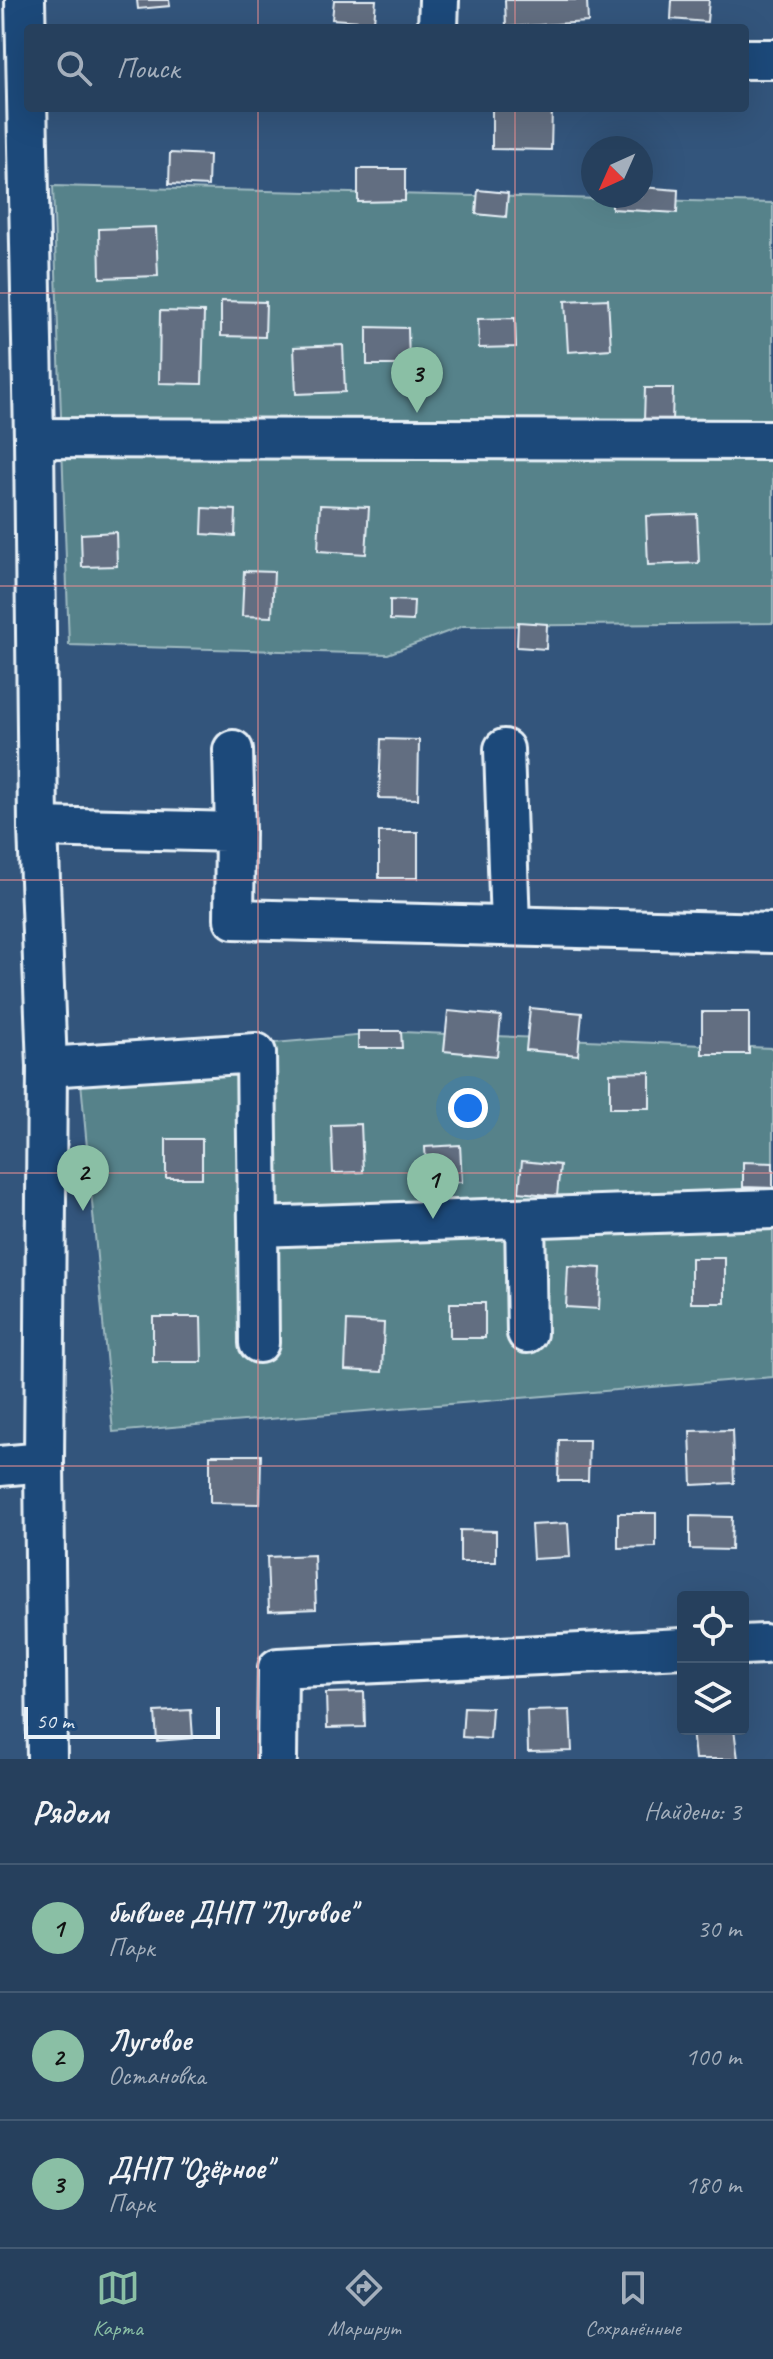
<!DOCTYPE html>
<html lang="ru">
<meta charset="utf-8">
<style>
:root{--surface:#26405d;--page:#2e4763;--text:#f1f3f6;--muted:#a4afbc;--line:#425972;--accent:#8abfa5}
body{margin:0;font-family:Caveat,sans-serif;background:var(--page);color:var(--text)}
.controls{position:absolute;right:24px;bottom:24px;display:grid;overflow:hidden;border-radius:8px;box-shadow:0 8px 32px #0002}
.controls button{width:72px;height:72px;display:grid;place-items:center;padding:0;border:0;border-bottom:2px solid var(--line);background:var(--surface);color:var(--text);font:40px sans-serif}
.compass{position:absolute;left:581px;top:136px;width:72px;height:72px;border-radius:50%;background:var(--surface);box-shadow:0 8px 32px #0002;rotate:225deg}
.scale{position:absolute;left:24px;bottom:20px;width:196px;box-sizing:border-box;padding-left:8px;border:4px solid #e8f1f8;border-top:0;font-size:22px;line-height:28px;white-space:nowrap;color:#e8f1f8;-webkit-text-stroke:6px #1f4a7a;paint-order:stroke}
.you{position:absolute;left:468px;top:1108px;width:28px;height:28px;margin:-20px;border:6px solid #fff;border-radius:50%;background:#1a73e8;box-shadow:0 0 0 12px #1a73e833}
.badge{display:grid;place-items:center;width:52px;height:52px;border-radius:50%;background:var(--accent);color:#111;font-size:26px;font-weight:700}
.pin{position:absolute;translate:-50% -66px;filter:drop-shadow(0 2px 4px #0008)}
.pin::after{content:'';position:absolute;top:42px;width:28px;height:24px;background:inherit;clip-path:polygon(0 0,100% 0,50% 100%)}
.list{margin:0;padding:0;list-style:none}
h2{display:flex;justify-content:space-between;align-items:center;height:104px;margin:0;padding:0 32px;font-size:34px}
h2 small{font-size:26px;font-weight:400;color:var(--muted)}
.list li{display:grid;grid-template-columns:52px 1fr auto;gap:24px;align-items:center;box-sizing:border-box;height:128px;padding:0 32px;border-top:2px solid var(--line)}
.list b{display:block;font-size:30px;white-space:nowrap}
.list p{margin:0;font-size:26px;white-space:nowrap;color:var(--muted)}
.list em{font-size:26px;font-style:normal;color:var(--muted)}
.icon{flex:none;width:44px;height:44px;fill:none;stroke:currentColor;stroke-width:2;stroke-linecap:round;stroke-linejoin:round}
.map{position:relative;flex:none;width:773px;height:1759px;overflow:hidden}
.search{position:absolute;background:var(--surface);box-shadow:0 8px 32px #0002;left:24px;right:24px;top:24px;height:88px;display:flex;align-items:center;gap:20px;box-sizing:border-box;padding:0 28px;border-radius:8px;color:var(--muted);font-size:30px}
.sheet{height:488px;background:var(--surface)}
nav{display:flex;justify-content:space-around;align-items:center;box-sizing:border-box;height:112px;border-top:2px solid var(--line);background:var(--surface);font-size:22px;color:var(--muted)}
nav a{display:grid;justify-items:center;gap:4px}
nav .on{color:var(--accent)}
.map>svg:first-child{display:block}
</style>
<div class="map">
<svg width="773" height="1759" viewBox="0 0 773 1759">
<rect width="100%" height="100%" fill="#33557c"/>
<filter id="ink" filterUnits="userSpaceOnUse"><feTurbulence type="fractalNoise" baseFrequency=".0125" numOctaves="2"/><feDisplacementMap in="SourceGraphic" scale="16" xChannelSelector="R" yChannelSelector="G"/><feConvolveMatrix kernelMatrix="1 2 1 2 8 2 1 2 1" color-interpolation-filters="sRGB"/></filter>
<g filter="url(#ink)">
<g fill="#56828a" stroke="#9fbac1" stroke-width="2">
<path d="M 53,186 L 773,203 L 773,623 L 463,626 L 388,654 L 69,645 Z"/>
<path d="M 402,1032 L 773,1048 L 773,1377 L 113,1432 L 79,1060 Z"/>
</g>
<g fill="#626e81" stroke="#e8f1f8" stroke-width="2">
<path d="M 137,0 L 169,0 L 170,6 L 138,9 Z"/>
<path d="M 334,0 L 376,0 L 374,22 L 332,19 Z"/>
<path d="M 505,0 L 587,0 L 588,22 L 506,27 Z"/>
<path d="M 672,0 L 709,0 L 707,22 L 671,19 Z"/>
<path d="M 492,108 L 552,108 L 551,150 L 492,149 Z"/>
<path d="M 170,153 L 209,155 L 208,186 L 169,184 Z"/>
<path d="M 358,169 L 405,169 L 405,201 L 358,202 Z"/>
<path d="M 641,187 L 678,190 L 677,213 L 612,209 L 612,196 L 641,196 Z"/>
<path d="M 478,190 L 508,193 L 506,217 L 476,214 Z"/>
<path d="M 156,227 L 158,276 L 100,278 L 99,229 Z"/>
<path d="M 608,299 L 611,349 L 568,352 L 565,301 Z"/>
<path d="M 221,301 L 266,302 L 265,337 L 221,336 Z"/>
<path d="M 160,311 L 204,312 L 202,384 L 159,383 Z"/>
<path d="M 515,318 L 516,347 L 479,348 L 478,319 Z"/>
<path d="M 367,327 L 408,328 L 409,365 L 367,365 Z"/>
<path d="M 343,345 L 345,392 L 296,394 L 294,347 Z"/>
<path d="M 645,388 L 673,388 L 672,422 L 644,421 Z"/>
<path d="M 320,505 L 369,507 L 366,554 L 318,551 Z"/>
<path d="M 203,508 L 236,510 L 235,536 L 202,534 Z"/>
<path d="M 697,514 L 699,563 L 648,565 L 646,516 Z"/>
<path d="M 116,532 L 117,566 L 82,567 L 81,534 Z"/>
<path d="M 244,571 L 274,572 L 272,617 L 242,616 Z"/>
<path d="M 390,600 L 414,601 L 413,621 L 390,620 Z"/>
<path d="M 518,622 L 547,624 L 546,649 L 517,647 Z"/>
<path d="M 381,739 L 419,740 L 418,799 L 379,798 Z"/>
<rect x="379" y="832" width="39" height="46"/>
<path d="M 530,1008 L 582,1013 L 578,1055 L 526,1050 Z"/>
<path d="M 448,1011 L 501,1016 L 497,1056 L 444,1051 Z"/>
<rect x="702" y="1012" width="47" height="42"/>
<path d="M 358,1031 L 401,1031 L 402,1048 L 358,1048 Z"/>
<path d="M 650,1072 L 650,1108 L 610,1108 L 610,1073 Z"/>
<path d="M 361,1124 L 363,1172 L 333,1173 L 331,1125 Z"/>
<rect x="166" y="1139" width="36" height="39"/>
<path d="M 460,1145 L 462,1182 L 427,1183 L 425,1147 Z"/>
<path d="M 522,1161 L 560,1165 L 557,1196 L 519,1192 Z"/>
<path d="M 743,1162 L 773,1163 L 773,1188 L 743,1187 Z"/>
<rect x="691" y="1258" width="34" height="45"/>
<path d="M 568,1266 L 601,1268 L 599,1309 L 566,1307 Z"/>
<rect x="450" y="1303" width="35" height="35"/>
<path d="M 153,1317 L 201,1317 L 202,1362 L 153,1362 Z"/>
<path d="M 347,1321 L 384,1323 L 382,1372 L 345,1370 Z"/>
<path d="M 732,1430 L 734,1483 L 692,1485 L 690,1431 Z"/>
<path d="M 559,1440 L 589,1440 L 588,1481 L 558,1481 Z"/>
<path d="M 210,1455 L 261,1455 L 260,1504 L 210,1503 Z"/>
<path d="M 618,1513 L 656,1513 L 656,1547 L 618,1548 Z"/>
<path d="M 690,1516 L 732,1517 L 731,1550 L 690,1549 Z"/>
<path d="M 568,1523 L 570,1557 L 533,1559 L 531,1525 Z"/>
<path d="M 460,1530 L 496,1531 L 496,1562 L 460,1562 Z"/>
<path d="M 314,1555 L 316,1609 L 269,1611 L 267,1557 Z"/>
<path d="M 364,1692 L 365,1727 L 327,1728 L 326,1693 Z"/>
<path d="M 464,1707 L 492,1708 L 490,1739 L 462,1737 Z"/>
<path d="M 191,1710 L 193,1738 L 157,1741 L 155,1712 Z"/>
<path d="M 570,1710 L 572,1751 L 528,1752 L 527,1711 Z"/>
<path d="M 692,1729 L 734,1729 L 738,1759 L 695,1759 Z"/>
</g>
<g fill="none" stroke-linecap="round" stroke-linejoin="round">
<g stroke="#e8f1f8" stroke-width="44">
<g id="minor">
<path d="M 25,0 L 34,438 L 38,827 L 47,1067 L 44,1462 L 47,1759"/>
<path d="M 438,28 L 439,0"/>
<path d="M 745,59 L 773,59"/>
<path d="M 34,438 L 773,440"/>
<path d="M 504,749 L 510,926"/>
<path d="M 233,750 L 235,832"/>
<path d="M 38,827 L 235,832 L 234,919 L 773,933"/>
<path d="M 47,1067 L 256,1053 L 258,1227 L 773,1209"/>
<path d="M 525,1218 L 527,1333"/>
<path d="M 258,1227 L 259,1343"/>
<path d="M 0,1466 L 44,1462"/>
<path d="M 743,1645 L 764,1644"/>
<path d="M 277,1759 L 278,1668 L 683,1648"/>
</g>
</g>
<use href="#minor" stroke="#1f4a7a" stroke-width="38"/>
</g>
</g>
<path fill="none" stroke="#df8c90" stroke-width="2" stroke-opacity="0.55" d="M 258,0 L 258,28M 515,0 L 515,28M 258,108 L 258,1759M 515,108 L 515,1759M 0,293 L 773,293M 0,586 L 773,586M 0,880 L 773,880M 0,1173 L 773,1173M 0,1466 L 773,1466"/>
</svg>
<div class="controls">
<button><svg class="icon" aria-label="locate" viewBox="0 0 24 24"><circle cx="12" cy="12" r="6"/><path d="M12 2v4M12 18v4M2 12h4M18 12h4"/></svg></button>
<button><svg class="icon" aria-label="layers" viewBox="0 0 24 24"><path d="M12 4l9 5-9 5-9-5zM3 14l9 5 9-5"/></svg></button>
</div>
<svg class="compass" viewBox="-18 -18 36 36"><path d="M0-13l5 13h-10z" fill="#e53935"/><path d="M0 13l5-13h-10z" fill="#a4afbc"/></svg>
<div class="scale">50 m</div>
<div class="you"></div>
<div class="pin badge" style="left:433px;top:1219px">1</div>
<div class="pin badge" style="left:83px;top:1211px">2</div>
<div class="pin badge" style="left:417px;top:413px">3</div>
<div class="search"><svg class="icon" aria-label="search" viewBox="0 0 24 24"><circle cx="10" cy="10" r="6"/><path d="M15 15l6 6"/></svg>Поиск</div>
</div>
<section class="sheet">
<h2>Рядом<small>Найдено: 3</small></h2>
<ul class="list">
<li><span class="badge">1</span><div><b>бывшее ДНП &quot;Луговое&quot;</b><p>Парк</p></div><em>30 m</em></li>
<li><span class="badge">2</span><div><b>Луговое</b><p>Остановка</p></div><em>100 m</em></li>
<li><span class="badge">3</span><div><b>ДНП &quot;Озёрное&quot;</b><p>Парк</p></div><em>180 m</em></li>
</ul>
</section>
<nav>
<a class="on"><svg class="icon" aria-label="map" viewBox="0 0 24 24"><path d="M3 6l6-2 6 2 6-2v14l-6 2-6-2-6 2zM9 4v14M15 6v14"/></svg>Карта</a>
<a><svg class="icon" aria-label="directions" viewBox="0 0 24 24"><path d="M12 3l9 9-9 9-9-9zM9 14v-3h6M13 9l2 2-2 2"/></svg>Маршрут</a>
<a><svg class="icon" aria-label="saved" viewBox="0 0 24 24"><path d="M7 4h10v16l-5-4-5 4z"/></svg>Сохранённые</a>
</nav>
